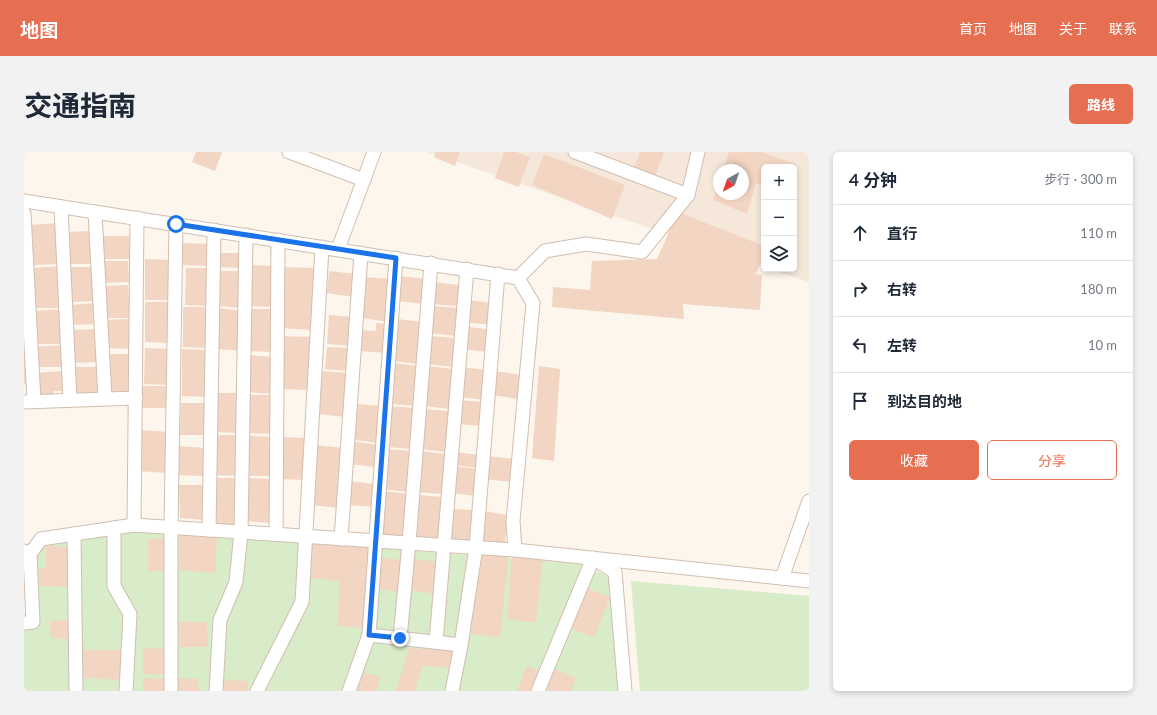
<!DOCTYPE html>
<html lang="zh">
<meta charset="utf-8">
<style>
:root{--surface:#fff;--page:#f2f2f3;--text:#1f2937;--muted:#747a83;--line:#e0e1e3;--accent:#e76f51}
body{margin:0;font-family:Lato,"Noto Sans SC",sans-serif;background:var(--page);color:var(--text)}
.controls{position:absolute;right:12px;top:12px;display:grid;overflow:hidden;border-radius:6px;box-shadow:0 2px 6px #0003}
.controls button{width:36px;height:36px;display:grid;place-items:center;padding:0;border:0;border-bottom:1px solid var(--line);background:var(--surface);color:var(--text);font:20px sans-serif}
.compass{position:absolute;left:689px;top:12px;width:36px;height:36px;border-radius:50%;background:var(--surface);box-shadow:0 2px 6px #0003;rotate:220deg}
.stop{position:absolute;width:12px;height:12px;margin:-9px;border:3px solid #1a73e8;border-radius:50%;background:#fff}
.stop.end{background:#1a73e8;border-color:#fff;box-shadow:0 1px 4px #0008}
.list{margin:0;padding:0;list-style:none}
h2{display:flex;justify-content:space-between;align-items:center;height:52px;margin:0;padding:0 16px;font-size:17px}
h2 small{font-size:13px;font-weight:400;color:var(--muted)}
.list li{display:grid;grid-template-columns:26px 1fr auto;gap:12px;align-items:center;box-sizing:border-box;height:56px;padding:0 16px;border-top:1px solid var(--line)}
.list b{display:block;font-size:15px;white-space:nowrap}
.list em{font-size:13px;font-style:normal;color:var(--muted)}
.actions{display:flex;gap:8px;padding:12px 16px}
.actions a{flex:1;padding:9px 0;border:1px solid var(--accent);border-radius:6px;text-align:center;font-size:14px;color:var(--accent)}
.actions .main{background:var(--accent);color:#fff}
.icon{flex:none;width:22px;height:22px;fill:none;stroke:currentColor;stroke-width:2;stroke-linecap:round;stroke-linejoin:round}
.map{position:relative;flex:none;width:785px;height:539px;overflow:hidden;border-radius:6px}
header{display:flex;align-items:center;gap:24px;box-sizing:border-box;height:56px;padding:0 20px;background:var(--accent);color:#fff}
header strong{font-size:19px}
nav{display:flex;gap:22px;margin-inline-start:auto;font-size:14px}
.intro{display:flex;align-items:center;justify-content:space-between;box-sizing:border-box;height:96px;padding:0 24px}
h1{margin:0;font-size:28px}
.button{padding:10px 18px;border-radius:6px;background:var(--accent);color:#fff;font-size:14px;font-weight:700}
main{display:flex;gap:24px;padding:0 24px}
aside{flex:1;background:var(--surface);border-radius:6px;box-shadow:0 2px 6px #0003}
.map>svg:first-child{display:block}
</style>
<header>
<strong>地图</strong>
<nav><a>首页</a><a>地图</a><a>关于</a><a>联系</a></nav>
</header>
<div class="intro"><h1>交通指南</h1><a class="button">路线</a></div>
<main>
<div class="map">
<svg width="785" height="539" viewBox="0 0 785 539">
<rect width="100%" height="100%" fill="#fdf6ec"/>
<path fill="#f5e8da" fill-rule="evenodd" d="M 403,0 L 785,0 L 785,130 L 746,117 L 770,117 L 770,15 L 740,15 L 740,115 ZM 695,18 L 719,18 L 719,42 L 695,42 Z"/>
<g fill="#d8ecc9">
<path d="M 111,377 L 561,412 L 585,425 L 595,539 L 0,539 L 0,475 L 14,474 L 11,404 L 20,392 Z"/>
<path d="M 607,429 L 785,444 L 785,539 L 616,539 Z"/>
</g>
<g fill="#f3d5c3">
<path d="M 172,0 L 198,0 L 191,19 L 168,10 Z"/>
<path d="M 412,0 L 436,0 L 431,14 L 410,5 Z"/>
<path d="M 480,0 L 492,0 L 506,5 L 495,35 L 471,26 Z"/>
<path d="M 616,0 L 640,0 L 631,24 L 610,16 Z"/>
<path d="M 705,0 L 738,0 L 772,12 L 771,15 L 740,15 L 740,34 L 732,31 L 723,62 L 689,48 L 695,30 L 695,42 L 719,42 L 719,18 L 699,18 Z"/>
<path d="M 520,2 L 601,33 L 588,67 L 508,33 Z"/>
<path d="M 654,60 L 740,94 L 740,100 L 732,122 L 738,123 L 736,158 L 659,152 L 660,167 L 528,155 L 529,135 L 566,138 L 568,109 L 633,107 Z"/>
<path d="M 33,71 L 36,112 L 8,113 L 5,73 Z"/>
<path d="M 68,79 L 70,112 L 42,112 L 42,80 Z"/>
<path d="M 75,84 L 105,84 L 105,107 L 76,107 Z"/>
<path d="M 159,91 L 187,92 L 187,114 L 159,113 Z"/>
<path d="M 195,101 L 219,101 L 218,116 L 195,115 Z"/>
<path d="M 121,107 L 148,108 L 146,148 L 121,148 Z"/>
<path d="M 76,109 L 104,109 L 105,130 L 77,131 Z"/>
<path d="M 225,113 L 251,114 L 250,155 L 225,154 Z"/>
<path d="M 36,114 L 38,156 L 11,156 L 9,116 Z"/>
<path d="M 44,115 L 69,115 L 71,149 L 45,150 Z"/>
<path d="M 259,115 L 291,116 L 288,178 L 257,176 Z"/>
<path d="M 162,116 L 186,116 L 185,154 L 161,153 Z"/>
<path d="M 195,119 L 219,119 L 218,156 L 194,154 Z"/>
<path d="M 305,119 L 332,122 L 330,145 L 303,141 Z"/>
<path d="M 376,124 L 402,127 L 400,152 L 374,149 Z"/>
<path d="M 341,125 L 367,127 L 364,170 L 339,166 Z"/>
<path d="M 408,130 L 435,133 L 434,154 L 406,152 Z"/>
<path d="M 104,133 L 106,166 L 81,166 L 79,134 Z"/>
<path d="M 442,148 L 469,151 L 467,173 L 440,170 Z"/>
<path d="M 121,150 L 147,150 L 146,191 L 121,190 Z"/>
<path d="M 72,151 L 74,172 L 45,173 L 44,153 Z"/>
<path d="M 408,154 L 435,156 L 432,184 L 406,181 Z"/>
<path d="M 159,155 L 185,155 L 184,196 L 159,195 Z"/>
<path d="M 194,156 L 218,159 L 217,199 L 193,197 Z"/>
<path d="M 38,157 L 39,192 L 12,192 L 10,159 Z"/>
<path d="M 225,157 L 251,157 L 250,200 L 224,199 Z"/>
<path d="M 305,163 L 329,165 L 327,194 L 303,192 Z"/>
<path d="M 106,167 L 107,197 L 83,196 L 81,168 Z"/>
<path d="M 373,167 L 398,170 L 395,212 L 369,209 Z"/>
<path d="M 352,171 L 365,172 L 363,201 L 333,199 L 333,178 L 352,179 Z"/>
<path d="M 440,174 L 467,178 L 465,200 L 438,197 Z"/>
<path d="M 73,177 L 74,210 L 50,211 L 48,178 Z"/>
<path d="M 256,184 L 288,185 L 285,238 L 256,237 Z"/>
<path d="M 406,184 L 431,186 L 429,215 L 403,212 Z"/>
<path d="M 40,193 L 42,215 L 12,215 L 10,195 Z"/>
<path d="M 303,195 L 326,196 L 324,219 L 301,217 Z"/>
<path d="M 121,196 L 147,197 L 146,233 L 120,232 Z"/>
<path d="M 158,197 L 184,198 L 184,245 L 158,244 Z"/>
<path d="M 82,202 L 108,202 L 108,240 L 84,240 Z"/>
<path d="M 224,203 L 250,205 L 249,242 L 223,240 Z"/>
<path d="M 4,205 L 6,231 L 0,232 L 0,206 Z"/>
<path d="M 369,211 L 395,214 L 392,254 L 366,252 Z"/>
<path d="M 403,214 L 429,217 L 426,257 L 400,254 Z"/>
<path d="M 515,214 L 536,217 L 530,309 L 508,306 Z"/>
<path d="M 50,215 L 76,215 L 77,243 L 51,242 Z"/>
<path d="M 437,215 L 463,218 L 460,248 L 435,245 Z"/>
<path d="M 39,219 L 40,239 L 30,239 L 29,243 L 13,243 L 11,221 Z"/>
<path d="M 296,219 L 325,221 L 322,265 L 293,262 Z"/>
<path d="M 470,219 L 497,223 L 494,247 L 468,243 Z"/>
<path d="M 114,234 L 145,234 L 144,256 L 115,256 Z"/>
<path d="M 191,241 L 216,241 L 215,281 L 190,280 Z"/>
<path d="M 222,243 L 249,243 L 249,282 L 223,281 Z"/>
<path d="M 435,248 L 459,250 L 457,274 L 433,272 Z"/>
<path d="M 157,251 L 184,251 L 183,283 L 156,283 Z"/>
<path d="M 333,252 L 358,254 L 354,291 L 331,288 Z"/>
<path d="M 365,254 L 391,256 L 388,297 L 363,295 Z"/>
<path d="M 399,257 L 425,259 L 422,300 L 396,297 Z"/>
<path d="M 114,278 L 145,280 L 144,321 L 113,319 Z"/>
<path d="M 190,283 L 216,283 L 215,324 L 189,323 Z"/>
<path d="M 222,284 L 249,285 L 248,324 L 222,324 Z"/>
<path d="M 256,285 L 283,286 L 281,328 L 255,327 Z"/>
<path d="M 326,289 L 355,293 L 352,315 L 325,312 Z"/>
<path d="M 290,293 L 320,296 L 315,356 L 287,353 Z"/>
<path d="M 152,294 L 182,296 L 181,324 L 151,323 Z"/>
<path d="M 362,297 L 388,299 L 385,340 L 359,337 Z"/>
<path d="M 396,299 L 422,302 L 418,342 L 393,340 Z"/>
<path d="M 429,300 L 456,303 L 455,316 L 429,313 Z"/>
<path d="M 462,304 L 491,307 L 489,330 L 460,327 Z"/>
<path d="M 429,314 L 454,317 L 452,344 L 426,341 Z"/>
<path d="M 188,326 L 215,326 L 213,373 L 188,371 Z"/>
<path d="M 222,326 L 248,327 L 247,371 L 222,369 Z"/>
<path d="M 324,329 L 350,332 L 349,355 L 323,353 Z"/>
<path d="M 155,333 L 180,333 L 181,368 L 156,366 Z"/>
<path d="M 358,339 L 386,342 L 382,386 L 355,382 Z"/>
<path d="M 394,343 L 419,345 L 415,389 L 391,386 Z"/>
<path d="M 426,357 L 451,358 L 449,390 L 423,388 Z"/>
<path d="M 460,359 L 483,363 L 481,394 L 457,392 Z"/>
<path d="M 156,380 L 193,383 L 191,421 L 155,418 Z"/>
<path d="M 144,386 L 144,419 L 124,419 L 124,387 Z"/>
<path d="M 287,389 L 347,393 L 339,476 L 314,474 L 315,429 L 285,426 Z"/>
<path d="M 22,394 L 47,395 L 48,435 L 15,434 L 15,416 L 22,416 Z"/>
<path d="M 454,398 L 485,402 L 476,485 L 445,482 Z"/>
<path d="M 488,402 L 519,404 L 512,471 L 483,467 Z"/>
<path d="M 354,406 L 380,408 L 377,440 L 352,437 Z"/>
<path d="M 387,407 L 416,410 L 412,442 L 384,438 Z"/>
<path d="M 559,435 L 586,445 L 570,486 L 544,475 Z"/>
<path d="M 49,468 L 49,496 L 43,496 L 43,487 L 27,486 L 26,469 Z"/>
<path d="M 154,470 L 183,470 L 184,495 L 155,495 Z"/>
<path d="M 119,496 L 145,497 L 144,523 L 119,522 Z"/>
<path d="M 385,496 L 432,499 L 426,516 L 399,514 L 391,539 L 372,539 Z"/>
<path d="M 55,498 L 101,498 L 100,528 L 56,526 Z"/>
<path d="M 503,514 L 518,520 L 511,539 L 493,539 Z"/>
<path d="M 528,516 L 552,526 L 547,539 L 519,539 Z"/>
<path d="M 334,519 L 357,525 L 353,539 L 329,539 Z"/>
<path d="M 119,526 L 144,527 L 144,539 L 119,539 Z"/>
<path d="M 152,526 L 174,527 L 175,539 L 152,539 Z"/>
<path d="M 198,528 L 224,529 L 224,539 L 198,539 Z"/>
</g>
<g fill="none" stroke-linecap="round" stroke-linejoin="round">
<g stroke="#d1beb0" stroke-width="15">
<g id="street">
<path d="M 265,0 L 340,28"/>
<path d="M 551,0 L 664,43"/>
<path d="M 0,49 L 494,126 L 509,151 L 489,369 L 491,398 L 785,429"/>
<path d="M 37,55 L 46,248"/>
<path d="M 71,60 L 81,246"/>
<path d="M 0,61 L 10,249"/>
<path d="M 314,97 L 350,0"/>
<path d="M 494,126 L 521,99 L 562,92 L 618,100 L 664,43 L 674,0"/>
<path d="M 0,250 L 112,246"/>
<path d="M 110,373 L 113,66"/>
<path d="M 90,376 L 90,434 L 106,462 L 102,539"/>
<path d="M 185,378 L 190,78"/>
<path d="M 50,382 L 52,539"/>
<path d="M 252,382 L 254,88"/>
<path d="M 317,387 L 337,101"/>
<path d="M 0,399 L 6,402 L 9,470 L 0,471"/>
<path d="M 6,402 L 17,387 L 110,373 L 491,398"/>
<path d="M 758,426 L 785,349"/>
<path d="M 345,483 L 437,493"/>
<path d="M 376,486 L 385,391 L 407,111"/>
<path d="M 412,490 L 443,117"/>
<path d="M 147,539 L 147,375 L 152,72"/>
<path d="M 192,539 L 196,468 L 212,430 L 217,380 L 222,83"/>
<path d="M 233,539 L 278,450 L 298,95"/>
<path d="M 325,539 L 345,483 L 372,106"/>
<path d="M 428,539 L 437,493 L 452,395 L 474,122"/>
<path d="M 514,539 L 569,406 L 591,420 L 601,539"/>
</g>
</g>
<use href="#street" stroke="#fff" stroke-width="13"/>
</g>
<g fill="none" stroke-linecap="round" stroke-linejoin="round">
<path stroke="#1a73e8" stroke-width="5" d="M 152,72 L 372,106 L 345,483 L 376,486"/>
</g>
</svg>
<div class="controls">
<button>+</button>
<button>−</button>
<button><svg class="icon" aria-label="layers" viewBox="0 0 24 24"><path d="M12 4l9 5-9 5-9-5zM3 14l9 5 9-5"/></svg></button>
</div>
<svg class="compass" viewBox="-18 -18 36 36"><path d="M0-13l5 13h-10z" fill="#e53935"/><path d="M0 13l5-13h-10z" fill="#747a83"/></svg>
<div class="stop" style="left:152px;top:72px"></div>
<div class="stop end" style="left:376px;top:486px"></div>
</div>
<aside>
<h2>4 分钟<small>步行 · 300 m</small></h2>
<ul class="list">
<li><svg class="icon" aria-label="ahead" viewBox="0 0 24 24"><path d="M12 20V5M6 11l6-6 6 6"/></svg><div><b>直行</b></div><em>110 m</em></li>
<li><svg class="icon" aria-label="right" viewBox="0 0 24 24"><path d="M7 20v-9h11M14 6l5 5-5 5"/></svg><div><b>右转</b></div><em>180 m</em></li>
<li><svg class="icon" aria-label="left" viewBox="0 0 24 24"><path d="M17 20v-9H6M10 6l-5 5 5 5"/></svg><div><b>左转</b></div><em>10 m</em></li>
<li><svg class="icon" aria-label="arrive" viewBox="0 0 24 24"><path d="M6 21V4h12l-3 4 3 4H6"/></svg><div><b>到达目的地</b></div></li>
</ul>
<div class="actions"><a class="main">收藏</a><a>分享</a></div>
</aside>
</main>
